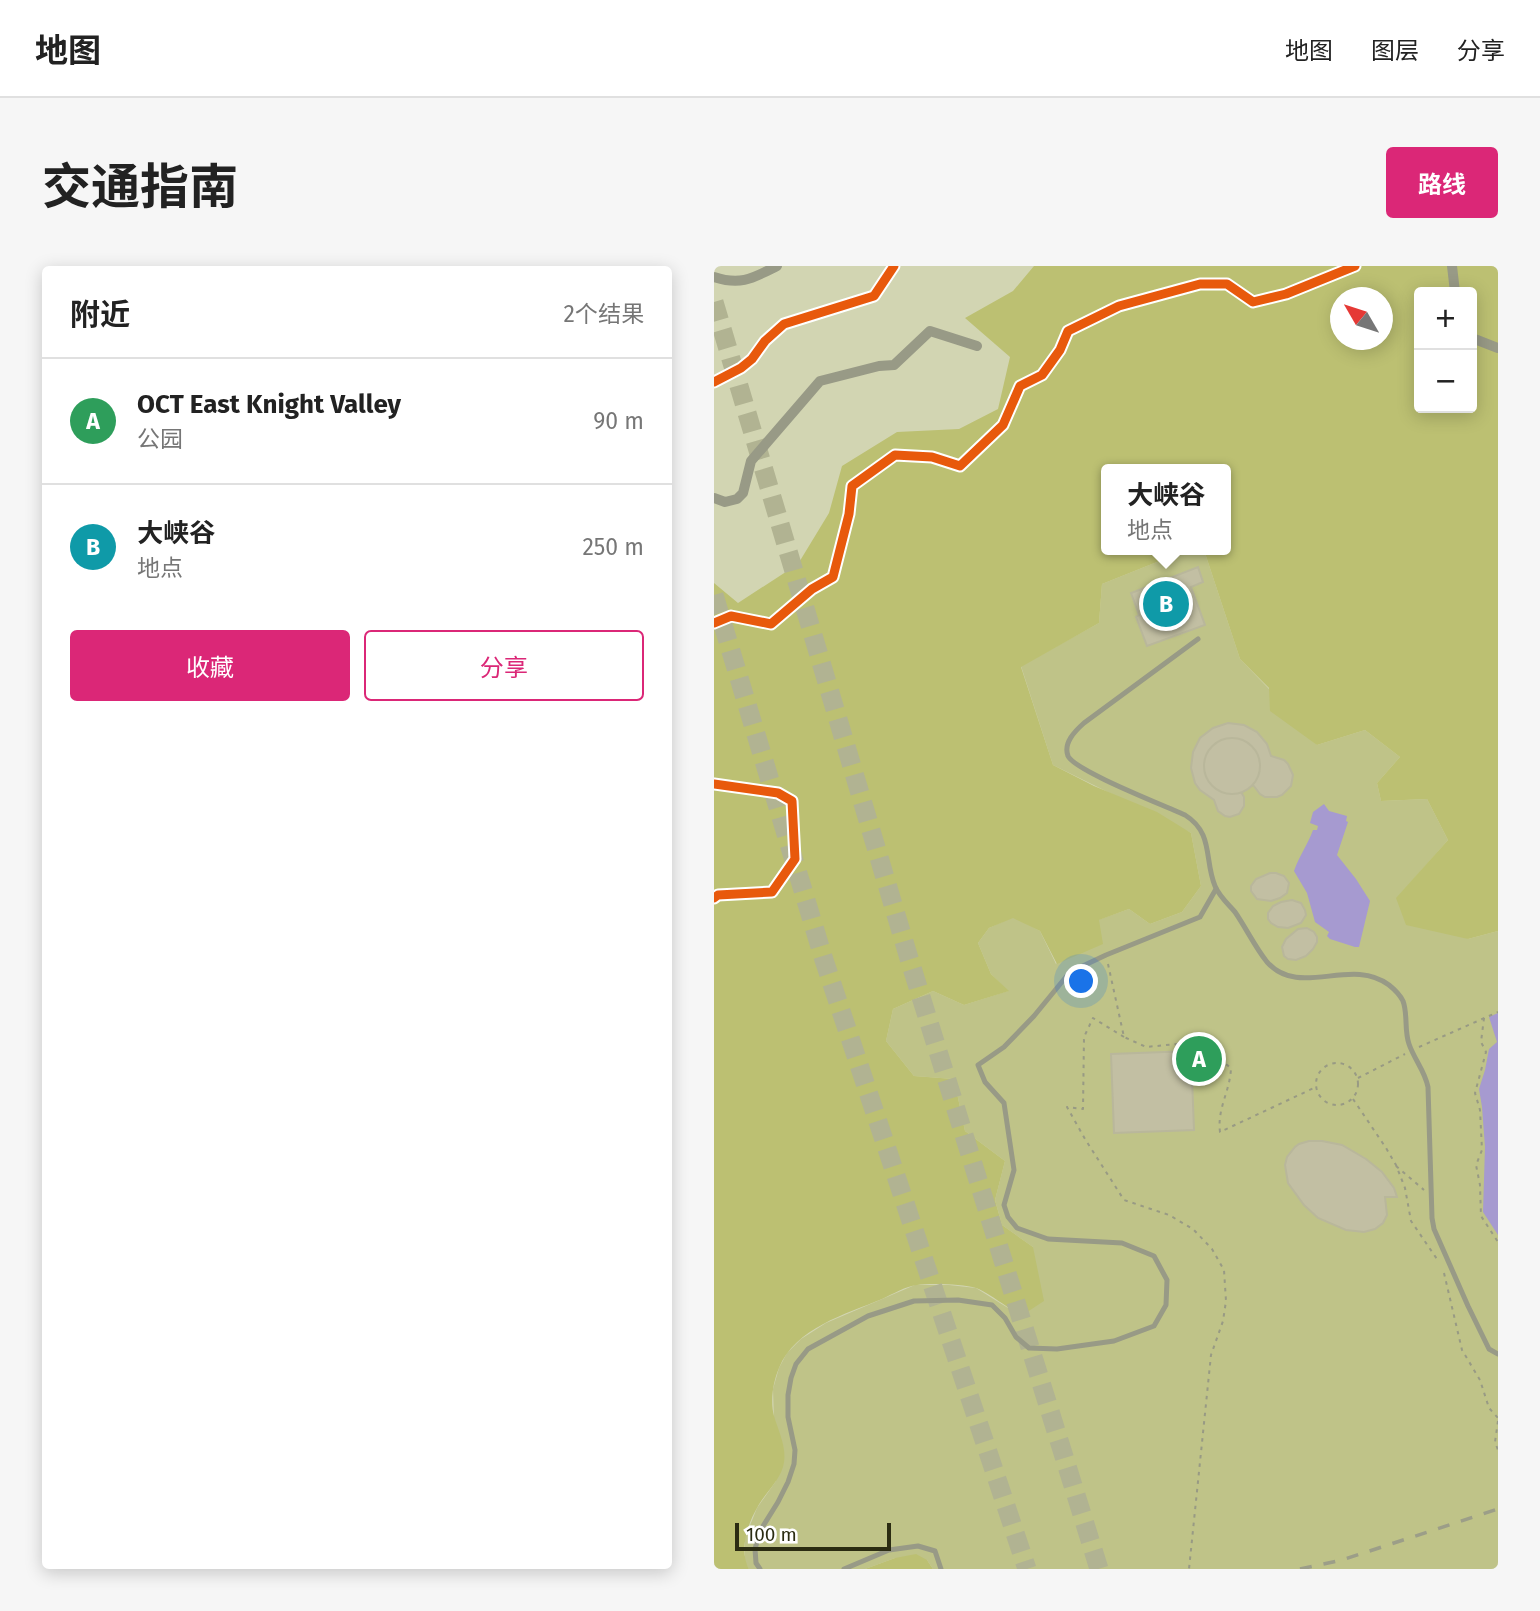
<!DOCTYPE html>
<html lang="zh">
<meta charset="utf-8">
<style>
:root{--surface:#fff;--page:#f6f6f6;--text:#222;--muted:#767676;--line:#e0e0e0;--accent:#db2777}
body{margin:0;font-family:"Fira Sans","Noto Sans SC",sans-serif;background:var(--page);color:var(--text)}
.controls{position:absolute;right:21px;top:21px;display:grid;overflow:hidden;border-radius:7px;box-shadow:0 4px 18px #0003}
.controls button{width:63px;height:63px;display:grid;place-items:center;padding:0;border:0;border-bottom:2px solid var(--line);background:var(--surface);color:var(--text);font:35px sans-serif}
.compass{position:absolute;left:616px;top:21px;width:63px;height:63px;border-radius:50%;background:var(--surface);box-shadow:0 4px 18px #0003;rotate:309deg}
.scale{position:absolute;left:21px;bottom:18px;width:156px;box-sizing:border-box;padding-left:7px;border:4px solid #2b2c12;border-top:0;font-size:19px;line-height:24px;white-space:nowrap;color:#2b2c12;-webkit-text-stroke:5px #fff;paint-order:stroke}
.you{position:absolute;left:368px;top:716px;width:24px;height:24px;margin:-18px;border:5px solid #fff;border-radius:50%;background:#1a73e8;box-shadow:0 0 0 10px #1a73e833}
.badge{display:grid;place-items:center;width:46px;height:46px;border-radius:50%;background:var(--accent);color:#fff;font-size:23px;font-weight:700}
.pin{position:absolute;translate:-50% -50%;border:4px solid #fff;box-shadow:0 2px 7px #0006}
.popup{position:absolute;left:387px;top:198px;width:130px;height:91px;box-sizing:border-box;display:grid;place-content:center;border-radius:7px;background:var(--surface);filter:drop-shadow(0 2px 5px #0005);font-size:23px;white-space:nowrap;color:var(--muted)}
.popup b{font-size:26px;color:var(--text)}
.popup::after{content:'';position:absolute;left:50%;top:100%;margin-left:-14px;border:14px solid transparent;border-top-color:var(--surface)}
.list{margin:0;padding:0;list-style:none}
h2{display:flex;justify-content:space-between;align-items:center;height:91px;margin:0;padding:0 28px;font-size:30px}
h2 small{font-size:23px;font-weight:400;color:var(--muted)}
.list li{display:grid;grid-template-columns:46px 1fr auto;gap:21px;align-items:center;box-sizing:border-box;height:126px;padding:0 28px;border-top:2px solid var(--line)}
.list b{display:block;font-size:26px;white-space:nowrap}
.list p{margin:0;font-size:23px;white-space:nowrap;color:var(--muted)}
.list em{font-size:23px;font-style:normal;color:var(--muted)}
.actions{display:flex;gap:14px;padding:21px 28px}
.actions a{flex:1;padding:16px 0;border:2px solid var(--accent);border-radius:7px;text-align:center;font-size:24px;color:var(--accent)}
.actions .main{background:var(--accent);color:#fff}
.map{position:relative;flex:none;width:784px;height:1303px;overflow:hidden;border-radius:7px}
header{display:flex;align-items:center;gap:42px;box-sizing:border-box;height:98px;padding:0 35px;background:var(--surface);border-bottom:2px solid var(--line)}
header strong{font-size:33px}
nav{display:flex;gap:38px;margin-inline-start:auto;font-size:24px}
.intro{display:flex;align-items:center;justify-content:space-between;box-sizing:border-box;height:168px;padding:0 42px}
h1{margin:0;font-size:49px}
.button{padding:18px 32px;border-radius:7px;background:var(--accent);color:#fff;font-size:24px;font-weight:700}
main{display:flex;gap:42px;padding:0 42px}
aside{flex:1;background:var(--surface);border-radius:7px;box-shadow:0 4px 18px #0003}
.map>svg:first-child{display:block}
</style>
<header>
<strong>地图</strong>
<nav><a>地图</a><a>图层</a><a>分享</a></nav>
</header>
<div class="intro"><h1>交通指南</h1><a class="button">路线</a></div>
<main>
<aside>
<h2>附近<small>2个结果</small></h2>
<ul class="list">
<li><span class="badge" style="background:#2e9e5b">A</span><div><b>OCT East Knight Valley</b><p>公园</p></div><em>90 m</em></li>
<li><span class="badge" style="background:#0f9aa8">B</span><div><b>大峡谷</b><p>地点</p></div><em>250 m</em></li>
</ul>
<div class="actions"><a class="main">收藏</a><a>分享</a></div>
</aside>
<div class="map">
<svg width="784" height="1303" viewBox="0 0 784 1303">
<rect width="100%" height="100%" fill="#d2d5b2"/>
<path fill="#bfc388" d="M 473,284 L 490,284 L 526,393 L 555,423 L 603,479 L 651,464 L 686,491 L 663,517 L 667,535 L 713,533 L 734,574 L 683,632 L 754,673 L 784,665 L 784,1303 L 219,1303 L 213,1294 L 181,1292 L 151,1303 L 35,1303 L 31,1296 L 31,1272 L 43,1242 L 62,1215 L 59,1123 L 65,1102 L 73,1087 L 87,1073 L 112,1057 L 201,1019 L 235,1019 L 262,1022 L 307,1050 L 319,981 L 288,959 L 281,934 L 291,895 L 251,865 L 240,813 L 200,810 L 172,775 L 179,743 L 219,725 L 250,739 L 294,725 L 277,708 L 264,677 L 275,662 L 299,651 L 326,665 L 342,698 L 384,654 L 415,643 L 436,658 L 468,646 L 487,620 L 477,567 L 339,499 L 307,400 L 385,357 L 388,318 Z"/>
<g fill="#bcc072" fill-rule="evenodd">
<path d="M 320,0 L 784,0 L 784,665 L 754,673 L 692,659 L 682,632 L 734,574 L 713,533 L 667,535 L 663,517 L 686,491 L 651,464 L 603,479 L 556,445 L 555,422 L 526,393 L 490,284 L 512,284 L 512,203 L 392,203 L 392,284 L 473,284 L 388,318 L 385,357 L 307,401 L 339,499 L 380,520 L 443,546 L 477,567 L 487,620 L 468,646 L 436,658 L 415,643 L 385,654 L 389,678 L 343,698 L 326,665 L 299,652 L 275,662 L 264,677 L 277,708 L 295,725 L 250,739 L 219,725 L 179,743 L 172,775 L 200,810 L 240,813 L 251,865 L 291,895 L 281,934 L 288,959 L 319,981 L 330,1035 L 307,1050 C 296,1043 273,1026 262,1022 C 249,1018 216,1017 203,1019 C 192,1020 179,1028 168,1033 C 132,1048 81,1062 65,1102 C 59,1116 56,1135 60,1150 C 65,1167 74,1183 69,1201 C 64,1217 50,1228 43,1242 C 33,1259 25,1285 35,1303 L 0,1303 L 0,317 L 24,337 L 84,298 L 115,247 L 128,200 L 183,166 L 245,163 L 284,143 L 296,91 L 251,52 L 299,25 ZM 705,26 L 758,26 L 758,142 L 705,142 ZM 626,32 L 668,32 L 668,74 L 626,74 Z"/>
<path d="M 202,1288 L 213,1294 L 219,1303 L 151,1303 L 181,1292 Z"/>
</g>
<g fill="#a69ad0">
<path d="M 610,538 L 615,545 L 633,550 L 632,555 L 634,556 L 623,589 L 642,613 L 656,635 L 645,681 L 641,681 L 616,673 L 613,670 L 615,666 L 601,656 L 593,627 L 580,605 C 585,590 594,578 599,564 L 603,564 L 604,560 L 596,557 L 599,546 Z"/>
<path d="M 784,747 L 784,969 L 769,946 L 771,881 L 768,841 L 765,823 L 771,804 L 775,783 L 783,776 L 775,751 Z"/>
</g>
<g fill="#c2bfa3" stroke="#b9b79b" stroke-width="2">
<path d="M 484,301 L 489,316 L 477,321 L 491,359 L 433,380 L 422,351 L 425,349 L 417,327 Z"/>
<path d="M 514,457 L 530,459 L 543,466 L 553,478 L 557,490 L 570,494 L 574,498 L 579,509 L 577,520 L 568,529 L 563,531 L 551,531 L 546,528 L 539,519 L 527,526 L 530,531 L 530,540 L 525,548 L 516,551 L 511,550 L 504,545 L 500,534 L 486,524 L 481,517 L 477,502 L 479,486 L 486,472 L 499,462 Z"/>
<circle cx="518" cy="500" r="28"/>
<path d="M 556,607 L 562,607 L 570,610 L 575,617 L 573,627 L 566,632 L 557,635 L 543,633 L 537,625 L 537,620 L 542,613 Z"/>
<path d="M 578,634 L 587,637 L 591,644 L 592,649 L 587,657 L 574,662 L 564,661 L 557,657 L 554,653 L 554,647 L 559,640 L 567,636 Z"/>
<path d="M 593,662 L 600,666 L 603,671 L 603,676 L 599,683 L 592,690 L 582,694 L 574,693 L 570,690 L 568,681 L 572,673 L 584,663 Z"/>
<path d="M 477,785 L 480,864 L 400,867 L 397,788 Z"/>
<path d="M 595,875 L 608,875 L 628,879 L 652,893 L 668,906 L 680,922 L 683,931 L 671,931 L 673,949 L 669,957 L 661,963 L 650,966 L 632,964 L 604,952 L 590,939 L 574,917 L 571,899 L 573,891 L 581,881 L 585,878 Z"/>
</g>
<g fill="none" stroke-linecap="round" stroke-linejoin="round">
<g stroke="#b1b392" stroke-width="19" stroke-dasharray="19 10" stroke-linecap="butt">
<path d="M 0,36 L 194,689 L 385,1303"/>
<path d="M 0,329 L 110,694 L 313,1303"/>
</g>
<g stroke="#989a84" stroke-width="2" stroke-dasharray="3.5 5" stroke-linecap="butt">
<path d="M 394,698 L 410,771 L 432,781 L 484,776 L 517,802 C 516,826 503,842 506,866 L 602,821"/>
<path d="M 770,752 L 767,776 L 772,786 L 761,827 L 766,844 L 768,884 L 762,899 L 766,919 L 767,950 L 784,976"/>
<path d="M 410,771 L 379,752 L 370,771 L 369,843 L 353,841 L 371,873 L 410,934 L 455,949 L 479,963 L 498,983 L 510,1004 L 512,1035 L 509,1055 L 497,1089 L 475,1303"/>
<path d="M 705,781 L 784,746"/>
<circle cx="623" cy="818" r="21"/>
<path d="M 644,812 L 691,788"/>
<path d="M 639,833 L 672,882 L 682,899 L 691,922 L 697,955 L 725,996"/>
<path d="M 682,900 L 710,924"/>
<path d="M 730,1007 L 748,1084 L 766,1114 L 775,1142 L 784,1152"/>
<path d="M 784,1155 L 781,1176 L 784,1184"/>
</g>
<g stroke="#989a86" stroke-width="5">
<path d="M 484,373 L 370,457 C 361,465 349,477 354,490 C 361,505 452,540 471,549 C 500,567 490,594 501,620 C 505,630 514,638 521,646 C 532,662 541,681 553,696 C 586,733 636,690 675,719 C 680,723 686,729 689,735 C 694,748 690,764 695,778 C 700,793 711,805 714,821 L 718,952 L 720,963 L 754,1040 L 775,1083 L 784,1088"/>
<path d="M 46,1303 L 42,1297 L 41,1283 L 46,1265 L 64,1236 L 74,1216 L 80,1198 L 81,1184 L 74,1151 L 74,1129 L 77,1112 L 82,1098 L 94,1083 L 154,1050 L 200,1035 L 244,1034 L 278,1039 L 291,1052 L 302,1071 L 315,1082 L 343,1083 L 400,1075 L 440,1060 L 452,1039 L 453,1014 L 440,990 L 408,977 L 334,973 L 303,962 L 294,951 L 290,939 L 300,904 L 290,837 L 271,816 L 264,799 L 290,781 L 320,750 L 356,706 L 392,689 L 486,651 L 502,623"/>
<path d="M 130,1303 L 175,1284 L 204,1280 L 221,1285 L 227,1303"/>
</g>
<g stroke="#989a86" stroke-width="10">
<path d="M 738,0 L 741,26"/>
<path d="M 0,11 C 27,20 39,12 63,0"/>
<path d="M 758,72 L 784,82"/>
<path d="M 0,116 L 27,102 L 38,93 L 51,75 L 70,58 L 160,30 L 180,0"/>
<path d="M 0,232 L 11,236 L 23,233 L 29,227 L 37,195 L 106,115 L 165,100 L 180,99 L 216,65 L 263,80"/>
<path d="M 0,357 L 17,350 L 57,358 L 98,323 L 119,311 L 135,248 L 138,220 L 181,189 L 218,191 L 246,200 L 289,159 L 306,120 L 328,109 L 346,84 L 354,65 L 405,40 L 486,18 L 513,18 L 539,36 L 572,28 L 641,0"/>
<path d="M 0,518 L 64,527 L 78,535 L 81,593 L 58,626 L 4,629 L 0,632"/>
</g>
<path stroke="#9c9e88" stroke-width="3.5" stroke-dasharray="12 12" stroke-linecap="butt" d="M 586,1303 L 628,1294 L 784,1243"/>
<g stroke="#fff" stroke-width="13">
<g id="cycleway">
<path d="M 0,116 L 27,102 L 38,93 L 51,75 L 70,58 L 160,30 L 180,0"/>
<path d="M 0,357 L 17,350 L 57,358 L 98,323 L 119,311 L 135,248 L 138,220 L 181,189 L 218,191 L 246,200 L 289,159 L 306,120 L 328,109 L 346,84 L 354,65 L 405,40 L 486,18 L 513,18 L 539,36 L 572,28 L 641,0"/>
<path d="M 0,518 L 64,527 L 78,535 L 81,593 L 58,626 L 4,629 L 0,632"/>
</g>
</g>
<use href="#cycleway" stroke="#e8590c" stroke-width="9"/>
</g>
</svg>
<div class="controls">
<button>+</button>
<button>−</button>
</div>
<svg class="compass" viewBox="-18 -18 36 36"><path d="M0-13l5 13h-10z" fill="#e53935"/><path d="M0 13l5-13h-10z" fill="#767676"/></svg>
<div class="scale">100 m</div>
<div class="you"></div>
<div class="pin badge" style="left:485px;top:793px;background:#2e9e5b">A</div>
<div class="pin badge" style="left:452px;top:338px;background:#0f9aa8">B</div>
<div class="popup"><b>大峡谷</b>地点</div>
</div>
</main>
